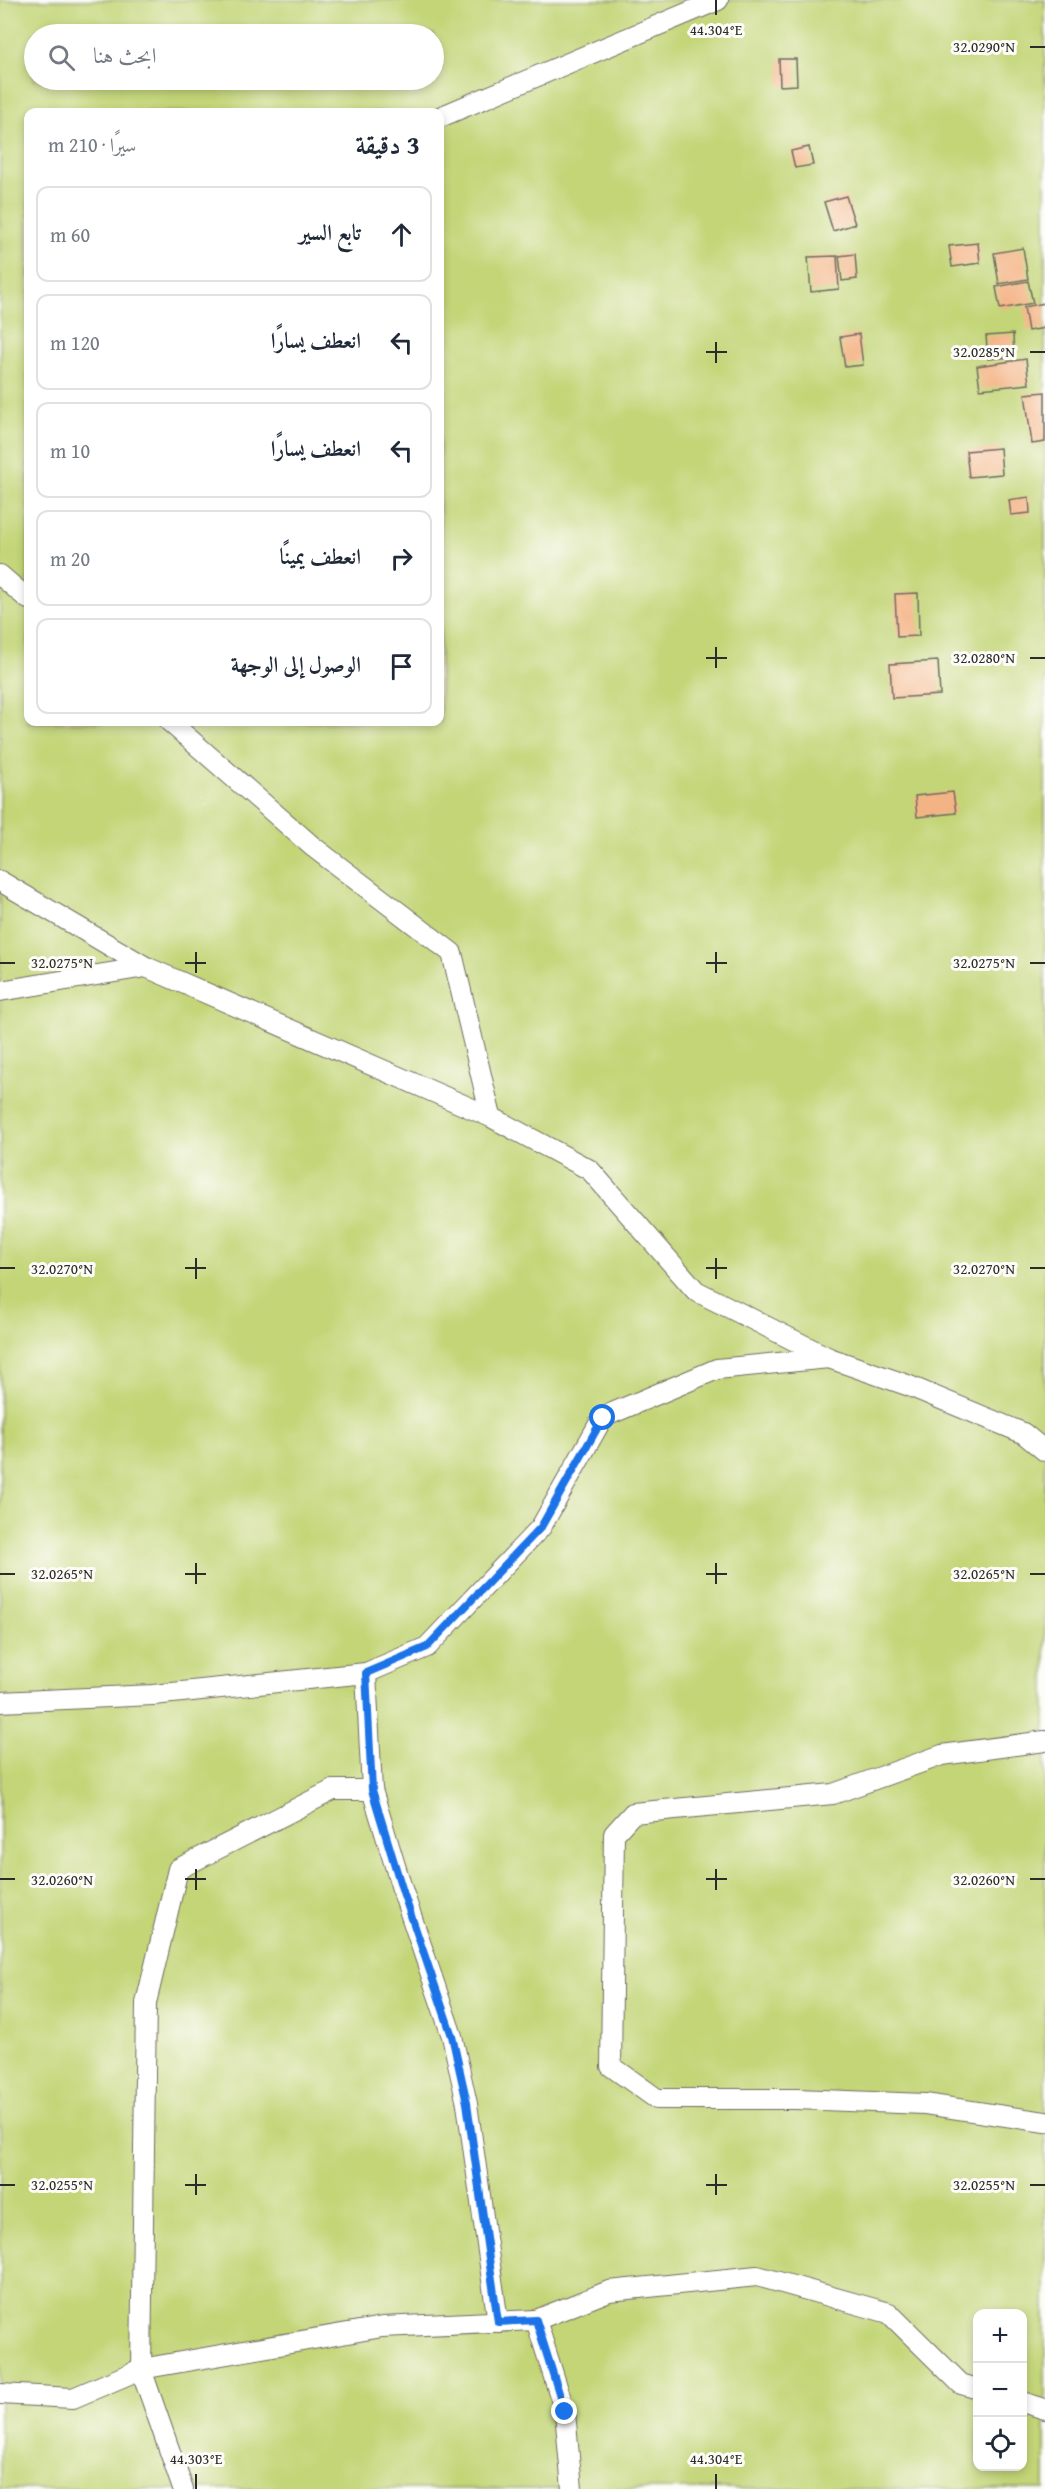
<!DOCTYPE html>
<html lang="ar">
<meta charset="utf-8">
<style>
:root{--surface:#fff;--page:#f6f6f7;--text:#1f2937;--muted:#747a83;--line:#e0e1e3}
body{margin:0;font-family:"Gentium Book Plus",Amiri,serif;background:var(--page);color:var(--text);direction:rtl}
.controls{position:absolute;right:18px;bottom:18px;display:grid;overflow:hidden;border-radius:12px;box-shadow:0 3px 9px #0003}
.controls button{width:54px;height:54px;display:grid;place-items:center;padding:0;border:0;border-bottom:2px solid var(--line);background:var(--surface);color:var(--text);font:30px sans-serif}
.stop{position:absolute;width:18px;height:18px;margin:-14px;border:4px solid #1a73e8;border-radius:50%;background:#fff}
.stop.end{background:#1a73e8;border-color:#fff;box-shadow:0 2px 6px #0008}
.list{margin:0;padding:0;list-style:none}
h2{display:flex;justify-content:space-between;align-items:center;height:78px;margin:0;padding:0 24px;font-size:26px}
h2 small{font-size:20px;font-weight:400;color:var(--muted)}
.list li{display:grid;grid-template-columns:39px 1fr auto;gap:18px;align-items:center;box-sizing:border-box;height:96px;margin:0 12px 12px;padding:0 12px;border:2px solid var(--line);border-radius:12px}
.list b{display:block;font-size:22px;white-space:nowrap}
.list em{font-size:20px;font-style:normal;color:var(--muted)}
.icon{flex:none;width:33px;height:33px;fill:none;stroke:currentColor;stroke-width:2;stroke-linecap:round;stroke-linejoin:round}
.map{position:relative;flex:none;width:1045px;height:2489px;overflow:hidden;direction:ltr}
.search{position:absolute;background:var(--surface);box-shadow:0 3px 9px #0003;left:24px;top:24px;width:420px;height:66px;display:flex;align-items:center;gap:15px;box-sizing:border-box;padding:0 21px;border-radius:33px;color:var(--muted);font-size:22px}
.panel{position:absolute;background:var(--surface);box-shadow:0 3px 9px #0003;left:24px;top:108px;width:420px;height:618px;border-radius:12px;direction:rtl}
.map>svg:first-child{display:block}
</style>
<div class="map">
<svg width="1045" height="2489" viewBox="0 0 1045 2489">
<rect width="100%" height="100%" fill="#fdfcf7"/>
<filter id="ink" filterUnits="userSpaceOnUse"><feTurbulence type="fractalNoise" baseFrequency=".0167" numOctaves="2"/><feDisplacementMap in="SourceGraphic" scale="12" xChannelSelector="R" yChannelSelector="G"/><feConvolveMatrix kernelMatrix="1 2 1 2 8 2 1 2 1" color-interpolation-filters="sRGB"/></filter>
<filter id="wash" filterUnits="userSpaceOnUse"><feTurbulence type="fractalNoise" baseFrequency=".008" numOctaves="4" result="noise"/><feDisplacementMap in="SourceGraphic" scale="24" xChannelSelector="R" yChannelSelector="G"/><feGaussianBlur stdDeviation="1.35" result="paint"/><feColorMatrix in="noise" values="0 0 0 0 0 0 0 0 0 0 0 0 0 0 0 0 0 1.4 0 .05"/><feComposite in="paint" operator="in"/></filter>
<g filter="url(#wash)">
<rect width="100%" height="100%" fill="#f5dec3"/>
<path fill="#c3d577" stroke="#778051" stroke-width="1.5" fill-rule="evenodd" d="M 0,0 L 1045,0 L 1045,2489 L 0,2489 ZM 34,34 L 434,34 L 434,80 L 34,80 ZM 28,112 L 440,112 L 440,722 L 28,722 ZM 978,2314 L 1022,2314 L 1022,2466 L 978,2466 Z"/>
<g id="blocks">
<g fill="#f4b385">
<path d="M 779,59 L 796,59 L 797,85 L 780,86 Z"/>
<path d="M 809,147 L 813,165 L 795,168 L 791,151 Z"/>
<path d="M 846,196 L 855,224 L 833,231 L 824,202 Z"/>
<path d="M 978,243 L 980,263 L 952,267 L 949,246 Z"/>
<path d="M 1023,248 L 1028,279 L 999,284 L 994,253 Z"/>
<path d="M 855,254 L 857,279 L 842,281 L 839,256 Z"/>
<path d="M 837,256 L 839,289 L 811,292 L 808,257 Z"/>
<path d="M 1028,281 L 1033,303 L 1000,309 L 996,287 Z"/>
<path d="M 1045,303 L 1045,328 L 1028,331 L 1024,307 Z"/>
<path d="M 859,334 L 863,365 L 845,367 L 840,337 Z"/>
<path d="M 1013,334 L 1014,357 L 988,359 L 986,336 Z"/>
<path d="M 1026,359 L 1029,384 L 980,389 L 977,366 Z"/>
<path d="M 1045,392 L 1045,442 L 1032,444 L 1025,394 Z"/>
<path d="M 1000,448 L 1002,474 L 969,477 L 966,451 Z"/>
<path d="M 1029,497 L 1030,513 L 1011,515 L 1009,500 Z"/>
<path d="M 918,593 L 919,636 L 897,637 L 895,594 Z"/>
<path d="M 938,661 L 940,695 L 892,698 L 890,664 Z"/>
<path d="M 953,792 L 956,813 L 917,817 L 915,796 Z"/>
</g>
</g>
</g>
<g filter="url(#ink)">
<use href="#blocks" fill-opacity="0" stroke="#726a60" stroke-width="1.5"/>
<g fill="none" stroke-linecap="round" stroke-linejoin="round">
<g stroke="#726a60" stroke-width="22">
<g id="lane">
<path d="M 440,117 L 718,0"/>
<path d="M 0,575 L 28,599"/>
<path d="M 170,722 L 312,846 L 452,953 L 491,1117"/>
<path d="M 0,881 L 146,967 L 491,1117 L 590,1170 L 696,1291 L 829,1358 L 907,1385 L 1023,1433 L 1045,1451"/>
<path d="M 0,991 L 146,967"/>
<path d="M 366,1673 L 372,1790 L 403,1892 L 452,2036 L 467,2104 L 498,2322"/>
<path d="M 0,1702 L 153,1695 L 366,1673 L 427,1647 L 541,1527 L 603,1417 L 717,1369 L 829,1358"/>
<path d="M 1045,1741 L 942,1755 L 833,1794 L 633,1813 L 614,1834 L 611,2066 L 657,2099 L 796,2099 L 925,2104 L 1045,2122"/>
<path d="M 0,2394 L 73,2398 L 141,2369 L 382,2327 L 536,2320"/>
<path d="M 1022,2402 L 1045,2409"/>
<path d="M 183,2489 L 141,2369 L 146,2003 L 178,1869 L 333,1790 L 372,1790"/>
<path d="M 572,2489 L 565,2412 L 536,2320 L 609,2291 L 757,2276 L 889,2313 L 961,2384 L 978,2389"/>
</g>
</g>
<use href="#lane" stroke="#fff" stroke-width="20"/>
</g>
</g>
<g fill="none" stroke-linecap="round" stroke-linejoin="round" filter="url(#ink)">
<path stroke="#1a73e8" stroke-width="8" d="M 565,2412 L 536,2320 L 498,2322 L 467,2103 L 452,2036 L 403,1892 L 372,1790 L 366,1673 L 427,1647 L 541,1527 L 603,1418"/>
</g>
<path fill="none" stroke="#2b2b2b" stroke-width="2" d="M 716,0 L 716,15M 1030,47 L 1045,47M 716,342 L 716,363M 706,352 L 727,352M 1030,352 L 1045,352M 716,647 L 716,668M 706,658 L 727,658M 1030,658 L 1045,658M 196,952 L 196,973M 716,952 L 716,973M 0,963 L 15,963M 185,963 L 206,963M 706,963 L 727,963M 1030,963 L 1045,963M 196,1258 L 196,1279M 716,1258 L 716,1279M 0,1268 L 15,1268M 185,1268 L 206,1268M 706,1268 L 727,1268M 1030,1268 L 1045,1268M 196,1563 L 196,1584M 716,1563 L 716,1584M 0,1574 L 15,1574M 185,1574 L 206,1574M 706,1574 L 727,1574M 1030,1574 L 1045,1574M 196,1869 L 196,1890M 716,1869 L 716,1890M 0,1879 L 15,1879M 185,1879 L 206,1879M 706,1879 L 727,1879M 1030,1879 L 1045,1879M 196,2174 L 196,2195M 716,2174 L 716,2195M 0,2185 L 15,2185M 185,2185 L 206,2185M 706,2185 L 727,2185M 1030,2185 L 1045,2185M 196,2474 L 196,2489M 716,2474 L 716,2489"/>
<g font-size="15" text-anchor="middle" fill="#2b2b2b" stroke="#fdfcf7" stroke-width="6" stroke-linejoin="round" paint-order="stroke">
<text x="716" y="35">44.304°E</text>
<text x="984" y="52">32.0290°N</text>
<text x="984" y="357">32.0285°N</text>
<text x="984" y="663">32.0280°N</text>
<text x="62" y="968">32.0275°N</text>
<text x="984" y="968">32.0275°N</text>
<text x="62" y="1274">32.0270°N</text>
<text x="984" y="1274">32.0270°N</text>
<text x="62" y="1579">32.0265°N</text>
<text x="984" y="1579">32.0265°N</text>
<text x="62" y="1885">32.0260°N</text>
<text x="984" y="1885">32.0260°N</text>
<text x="62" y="2190">32.0255°N</text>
<text x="984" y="2190">32.0255°N</text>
<text x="196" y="2464">44.303°E</text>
<text x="716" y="2464">44.304°E</text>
</g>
</svg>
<div class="controls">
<button>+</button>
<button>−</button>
<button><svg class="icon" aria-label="locate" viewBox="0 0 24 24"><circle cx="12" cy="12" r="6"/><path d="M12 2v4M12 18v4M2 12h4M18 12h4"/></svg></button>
</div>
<div class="stop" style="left:603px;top:1418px"></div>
<div class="stop end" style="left:565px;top:2412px"></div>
<div class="search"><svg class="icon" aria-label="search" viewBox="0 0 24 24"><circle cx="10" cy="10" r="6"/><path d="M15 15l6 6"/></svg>ابحث هنا</div>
<section class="panel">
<h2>3 دقيقة<small>سيرًا · 210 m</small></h2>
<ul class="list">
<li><svg class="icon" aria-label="ahead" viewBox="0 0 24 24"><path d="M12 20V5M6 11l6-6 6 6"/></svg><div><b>تابع السير</b></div><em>60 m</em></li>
<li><svg class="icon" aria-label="left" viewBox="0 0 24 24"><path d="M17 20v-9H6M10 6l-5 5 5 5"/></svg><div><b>انعطف يسارًا</b></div><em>120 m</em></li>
<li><svg class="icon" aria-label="left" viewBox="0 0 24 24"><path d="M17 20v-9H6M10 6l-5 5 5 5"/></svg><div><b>انعطف يسارًا</b></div><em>10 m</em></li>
<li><svg class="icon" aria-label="right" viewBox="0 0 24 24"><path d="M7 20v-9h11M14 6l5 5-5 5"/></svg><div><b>انعطف يمينًا</b></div><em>20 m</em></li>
<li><svg class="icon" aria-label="arrive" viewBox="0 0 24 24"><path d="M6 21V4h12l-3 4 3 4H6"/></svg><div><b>الوصول إلى الوجهة</b></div></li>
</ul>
</section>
</div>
